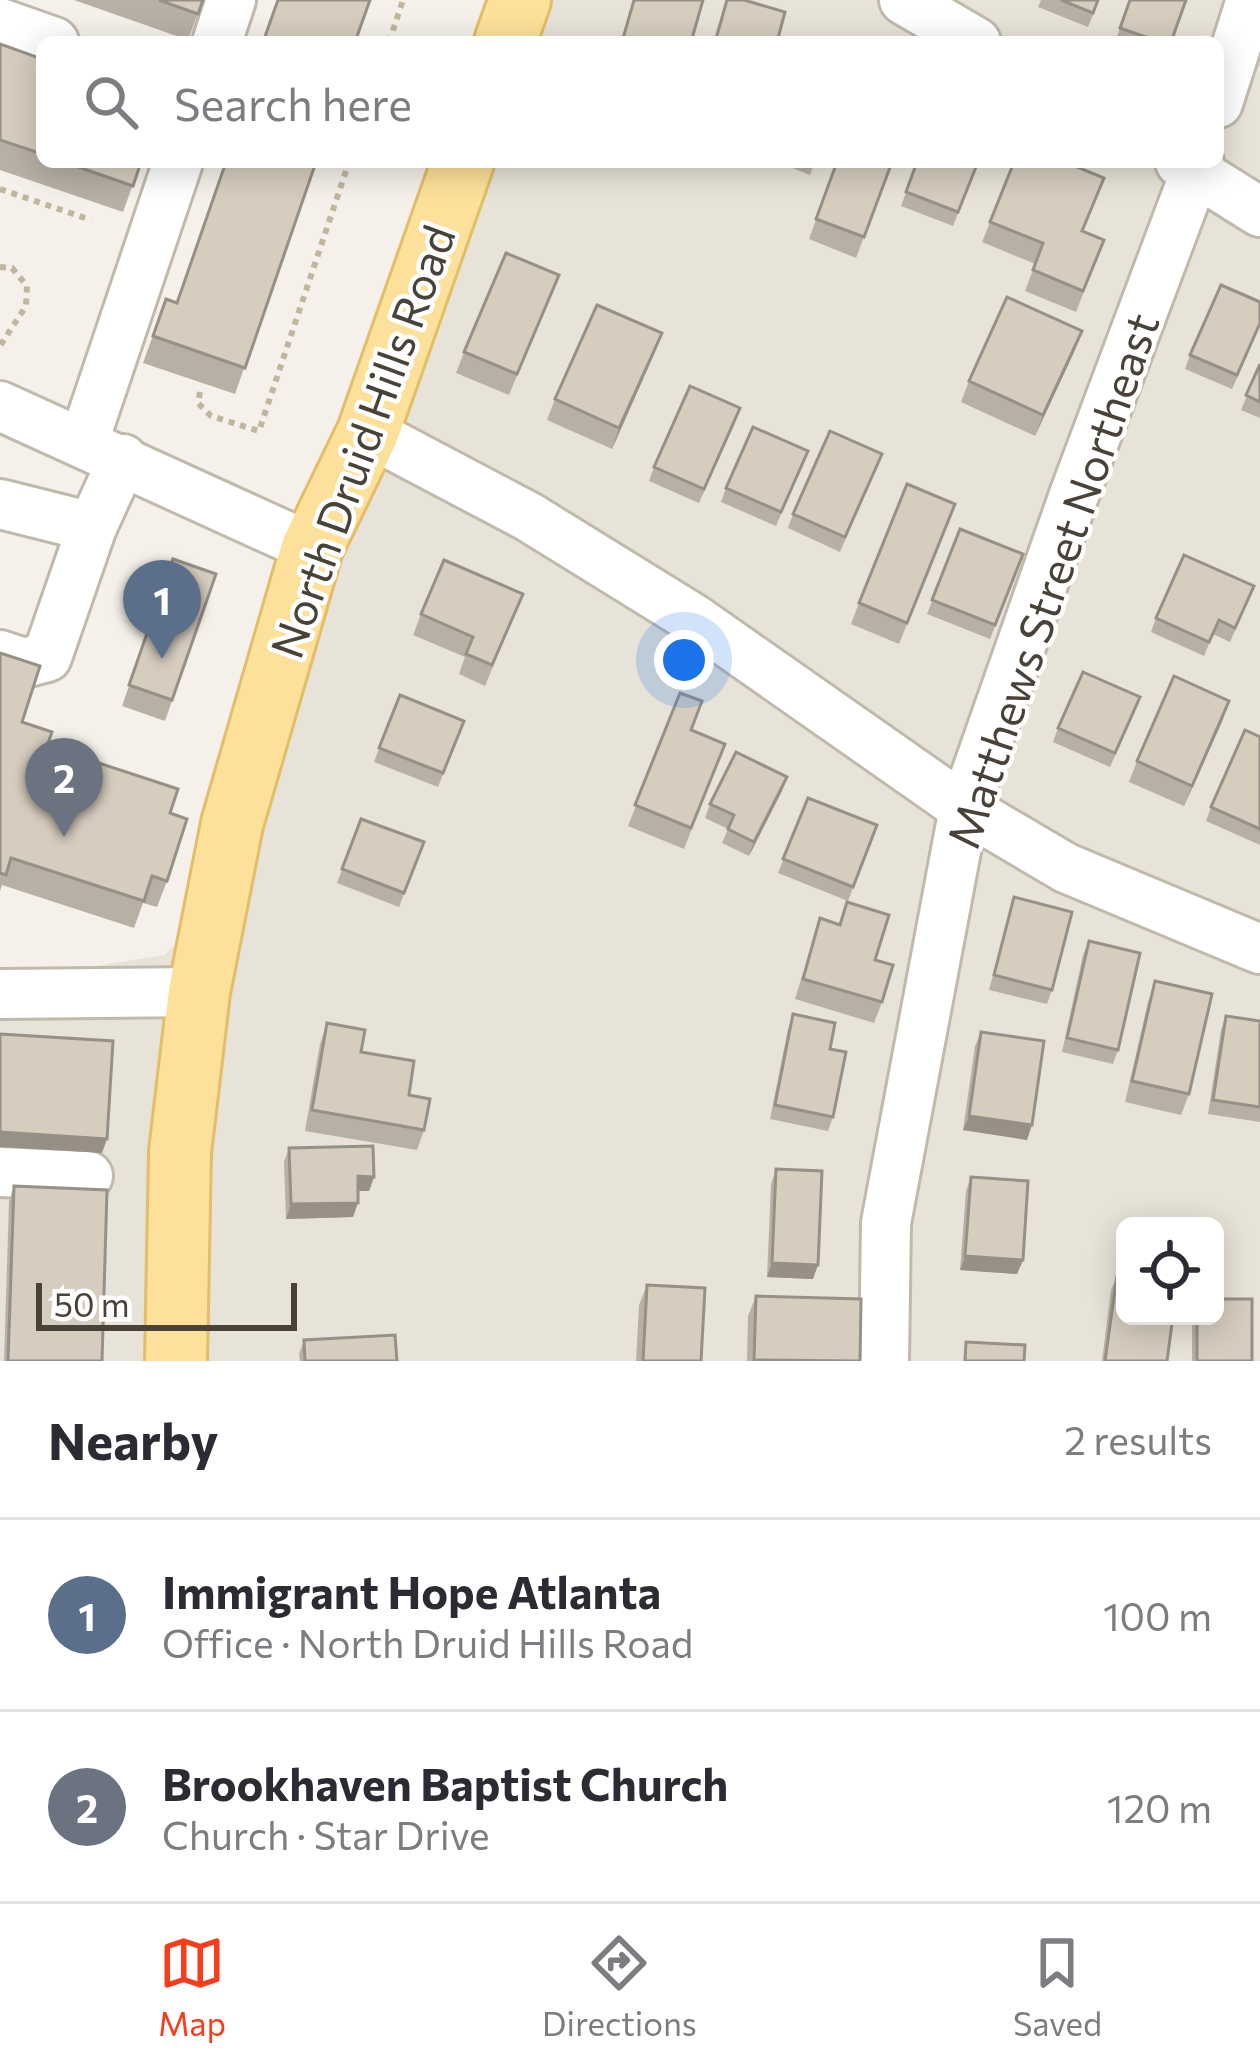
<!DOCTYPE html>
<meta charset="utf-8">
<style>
:root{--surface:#fff;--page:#f2f2f3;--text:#2b2b33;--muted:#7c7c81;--line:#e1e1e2;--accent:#f83d1d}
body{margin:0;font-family:Commissioner,sans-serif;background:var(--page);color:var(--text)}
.controls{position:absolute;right:36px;bottom:36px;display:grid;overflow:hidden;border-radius:18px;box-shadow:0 6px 30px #0003}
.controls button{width:108px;height:108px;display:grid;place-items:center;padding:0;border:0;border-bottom:3px solid var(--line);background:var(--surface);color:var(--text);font:60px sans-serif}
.scale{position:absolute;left:36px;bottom:30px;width:261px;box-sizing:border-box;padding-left:12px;border:6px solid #494238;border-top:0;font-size:33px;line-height:42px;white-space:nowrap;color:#494238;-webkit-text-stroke:9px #fff;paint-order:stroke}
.you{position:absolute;left:684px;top:660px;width:42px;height:42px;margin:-30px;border:9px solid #fff;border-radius:50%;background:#1a73e8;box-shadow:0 0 0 18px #1a73e833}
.badge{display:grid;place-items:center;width:78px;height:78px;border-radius:50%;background:var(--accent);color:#fff;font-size:39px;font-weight:700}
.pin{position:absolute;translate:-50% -99px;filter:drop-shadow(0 3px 6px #0008)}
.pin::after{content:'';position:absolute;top:63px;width:42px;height:36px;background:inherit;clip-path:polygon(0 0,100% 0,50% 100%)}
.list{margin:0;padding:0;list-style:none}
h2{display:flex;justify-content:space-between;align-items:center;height:156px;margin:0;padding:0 48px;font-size:51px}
h2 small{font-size:39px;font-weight:400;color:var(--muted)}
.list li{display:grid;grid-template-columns:78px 1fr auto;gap:36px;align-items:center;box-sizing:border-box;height:192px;padding:0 48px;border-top:3px solid var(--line)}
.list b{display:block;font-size:45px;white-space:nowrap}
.list p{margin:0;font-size:39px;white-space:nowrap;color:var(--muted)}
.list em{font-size:39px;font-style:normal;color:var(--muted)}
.icon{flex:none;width:66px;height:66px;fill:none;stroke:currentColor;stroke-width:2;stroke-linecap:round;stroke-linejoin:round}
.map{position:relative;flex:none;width:1260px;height:1361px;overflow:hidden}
.search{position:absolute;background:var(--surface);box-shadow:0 6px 30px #0003;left:36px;right:36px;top:36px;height:132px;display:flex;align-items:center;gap:30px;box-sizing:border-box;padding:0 42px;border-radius:18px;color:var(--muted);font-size:45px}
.sheet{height:540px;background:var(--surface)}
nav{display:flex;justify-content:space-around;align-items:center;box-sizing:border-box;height:168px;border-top:3px solid var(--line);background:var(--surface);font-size:33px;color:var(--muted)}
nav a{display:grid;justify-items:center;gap:6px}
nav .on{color:var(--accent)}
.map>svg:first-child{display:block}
</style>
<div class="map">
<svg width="1260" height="1361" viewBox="0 0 1260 1361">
<rect width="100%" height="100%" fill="#f5f1ea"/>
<path fill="#e8e3d8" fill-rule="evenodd" d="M 510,0 L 1260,0 L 1260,1361 L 0,1361 L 0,981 L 165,955 L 249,862 L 457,162 L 1218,162 L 1218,42 L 496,42 ZM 1125,1226 L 1215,1226 L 1215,1316 L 1125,1316 Z"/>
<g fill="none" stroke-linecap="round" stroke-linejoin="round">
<g stroke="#c0b9ac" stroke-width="54">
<g id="minor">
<path d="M 904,0 L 976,42"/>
<path d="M 0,23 L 54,42"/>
<path d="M 217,42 L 231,0"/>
<path d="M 1218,103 L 1251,0"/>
<path d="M 1180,162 L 1260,212"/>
<path d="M 0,406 L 312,548"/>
<path d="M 368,432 L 529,517 L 694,619 L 964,808 L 1066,868 L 1260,949"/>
<path d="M 84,441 L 178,162"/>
<path d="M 0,504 L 92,527"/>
<path d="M 0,655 L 24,663 L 47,657 L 92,527 L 123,459"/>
<path d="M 0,994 L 199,992"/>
<path d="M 0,1172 L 88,1176"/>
<path d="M 884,1361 L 886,1223 L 964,808 L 1074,495 L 1199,162"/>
</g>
</g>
<g stroke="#e3be69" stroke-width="66">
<g id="major">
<path d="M 505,42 L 520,0"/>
<path d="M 176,1361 L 180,1152 L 199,992 L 232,824 L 312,548 L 368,432 L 463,162"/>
</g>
</g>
<g stroke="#c2b59d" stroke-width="6" stroke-dasharray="6 6" stroke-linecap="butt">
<path d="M 389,42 L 403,0"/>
<path d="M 0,189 L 91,220"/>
<path d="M 0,267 L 12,268 L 27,286 L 26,306 L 0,346"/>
<path d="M 200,392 L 198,403 L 211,416 L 259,431 L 349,162"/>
</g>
<use href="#minor" stroke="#fff" stroke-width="48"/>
<use href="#major" stroke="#fde09a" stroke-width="60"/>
</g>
<g fill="#b8b0a4">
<path d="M 74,0 L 203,0 L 188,40 Z"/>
<path d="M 1041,0 L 1099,0 L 1088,27 L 1038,7 Z"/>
<path d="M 1130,0 L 1171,42 L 1115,42 Z"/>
<path d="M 0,44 L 42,59 L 42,162 L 141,162 L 123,212 L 0,170 Z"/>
<path d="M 316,162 L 235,394 L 143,363 L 166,299 L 177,303 Z"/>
<path d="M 777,162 L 815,162 L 810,175 Z"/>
<path d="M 837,162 L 892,162 L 856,258 L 809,239 Z"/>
<path d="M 917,162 L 978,162 L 953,226 L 901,206 Z"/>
<path d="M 990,222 L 1083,232 L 1104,240 L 1076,312 L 1025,291 L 1035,264 L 982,242 Z"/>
<path d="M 559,275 L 509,395 L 456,373 L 464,352 Z"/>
<path d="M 1260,326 L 1232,389 L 1185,369 L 1190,355 Z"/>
<path d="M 1074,352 L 1035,436 L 961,402 L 969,381 Z"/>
<path d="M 654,354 L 612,449 L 547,420 L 555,399 Z"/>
<path d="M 1260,364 L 1260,418 L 1241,410 Z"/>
<path d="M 735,423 L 699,503 L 649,481 L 654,467 Z"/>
<path d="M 808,451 L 776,526 L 721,502 L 726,488 Z"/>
<path d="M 882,454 L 840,552 L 788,528 L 793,514 Z"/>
<path d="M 955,504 L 899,644 L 851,624 L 859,603 Z"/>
<path d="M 960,529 L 1023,554 L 990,639 L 927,614 Z"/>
<path d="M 173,559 L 216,574 L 165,721 L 122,706 Z"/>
<path d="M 523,594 L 485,686 L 459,674 L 465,657 L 413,635 L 421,614 Z"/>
<path d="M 1249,600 L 1230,642 L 1213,634 L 1204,656 L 1151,632 L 1156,618 Z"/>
<path d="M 0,653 L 22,722 L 47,746 L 170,813 L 167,881 L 157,907 L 143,903 L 134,928 L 2,885 L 0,891 Z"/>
<path d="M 680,693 L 692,730 L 725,744 L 684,849 L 628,826 Z"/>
<path d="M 400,695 L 464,721 L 438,787 L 374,762 Z"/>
<path d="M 1229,701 L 1184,806 L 1129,782 L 1137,761 Z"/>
<path d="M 1135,712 L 1110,767 L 1053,742 L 1058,728 Z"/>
<path d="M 1260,737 L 1260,845 L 1206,821 L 1211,807 Z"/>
<path d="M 787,777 L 749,856 L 722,843 L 728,829 L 705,818 L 710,804 Z"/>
<path d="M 808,798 L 877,825 L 848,901 L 778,873 Z"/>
<path d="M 361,819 L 424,842 L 399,907 L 337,883 Z"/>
<path d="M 1014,897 L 1052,990 L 1047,1004 L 989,990 Z"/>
<path d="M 847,902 L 875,960 L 882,1002 L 874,1023 L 795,999 L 820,918 L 839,924 Z"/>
<path d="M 1089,941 L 1118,1050 L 1113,1064 L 1062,1052 L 1083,955 Z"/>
<path d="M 1155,981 L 1189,1094 L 1181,1115 L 1125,1102 L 1148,1002 Z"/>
<path d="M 793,1014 L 830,1049 L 833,1117 L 828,1131 L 770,1119 L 788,1029 Z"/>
<path d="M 1226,1016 L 1260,1021 L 1260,1122 L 1208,1114 L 1221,1030 Z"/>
<path d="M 327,1023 L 409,1095 L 424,1130 L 417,1150 L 305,1131 L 320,1044 Z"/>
<path d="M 981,1032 L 1027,1140 L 963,1130 L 975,1046 Z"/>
<path d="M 289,1148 L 374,1177 L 369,1191 L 358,1191 L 353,1217 L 286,1219 L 284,1162 Z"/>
<path d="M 776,1169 L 813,1279 L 767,1277 L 771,1184 Z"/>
<path d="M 971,1177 L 1023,1260 L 1017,1274 L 960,1270 L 966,1191 Z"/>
<path d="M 14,1186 L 102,1361 L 4,1361 L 9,1201 Z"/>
<path d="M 1117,1276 L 1167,1361 L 1102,1361 L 1111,1290 Z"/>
<path d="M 647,1285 L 701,1361 L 636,1361 L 639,1305 Z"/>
<path d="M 756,1296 L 860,1361 L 747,1361 L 748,1316 Z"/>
<path d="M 1192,1316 L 1215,1316 L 1252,1361 L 1192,1361 Z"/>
<path d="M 304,1340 L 397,1361 L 300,1361 L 299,1354 Z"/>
</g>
<g fill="#969086">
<path d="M 1082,331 L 1074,352 L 1035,436 L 1043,415 Z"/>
<path d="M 662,333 L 654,354 L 612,449 L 619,428 Z"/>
<path d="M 1229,701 L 1222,722 L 1184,806 L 1192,786 Z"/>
<path d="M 787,777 L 782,791 L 749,856 L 754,842 Z"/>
<path d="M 969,1116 L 1032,1125 L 1027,1140 L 963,1130 Z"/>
<path d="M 0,1132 L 107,1139 L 102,1153 L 0,1147 Z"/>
<path d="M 358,1176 L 374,1177 L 369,1191 L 353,1191 Z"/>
<path d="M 358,1203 L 353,1217 L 286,1219 L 291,1204 Z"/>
<path d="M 965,1256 L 1023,1260 L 1017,1274 L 960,1270 Z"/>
<path d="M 772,1263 L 818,1265 L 813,1279 L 767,1277 Z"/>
</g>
<g fill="#d6cdbf" stroke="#969086" stroke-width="3">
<path d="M 159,0 L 203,0 L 198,14 Z"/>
<path d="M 278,0 L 370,0 L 355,42 L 263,42 Z"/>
<path d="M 634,0 L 703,0 L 691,42 L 622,42 Z"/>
<path d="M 727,0 L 744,0 L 785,12 L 777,42 L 715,42 Z"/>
<path d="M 1061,0 L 1098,0 L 1093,13 Z"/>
<path d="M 1130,0 L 1186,0 L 1171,42 L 1160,42 L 1120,28 Z"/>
<path d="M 0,44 L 42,59 L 42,154 L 0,140 Z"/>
<path d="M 64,162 L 141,162 L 133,186 Z"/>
<path d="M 226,162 L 316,162 L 245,368 L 153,336 L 166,299 L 177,303 Z"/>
<path d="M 837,162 L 892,162 L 864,237 L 816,219 Z"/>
<path d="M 917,162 L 978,162 L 958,212 L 906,192 Z"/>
<path d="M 1014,162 L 1065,162 L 1104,178 L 1082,231 L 1104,240 L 1083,291 L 1033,270 L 1043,243 L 990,222 Z"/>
<path d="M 506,253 L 559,275 L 517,374 L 464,352 Z"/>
<path d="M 1221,285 L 1260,302 L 1260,323 L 1237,375 L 1190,355 Z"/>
<path d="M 1007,297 L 1082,331 L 1043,415 L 969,381 Z"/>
<path d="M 597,305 L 662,333 L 619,428 L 555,399 Z"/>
<path d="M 1260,364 L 1260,402 L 1246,395 Z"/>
<path d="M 690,386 L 740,408 L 704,489 L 654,467 Z"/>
<path d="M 753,427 L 808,451 L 781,512 L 726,488 Z"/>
<path d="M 830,431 L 882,454 L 845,537 L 793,514 Z"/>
<path d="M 907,484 L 955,504 L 907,623 L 859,603 Z"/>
<path d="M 960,529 L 1023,554 L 995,625 L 932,600 Z"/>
<path d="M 1184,555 L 1254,586 L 1235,628 L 1219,620 L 1209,642 L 1156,618 Z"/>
<path d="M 173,559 L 216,574 L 172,700 L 129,685 Z"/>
<path d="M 444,560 L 523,594 L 492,665 L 466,654 L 473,637 L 421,614 Z"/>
<path d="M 0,653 L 40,666 L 22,722 L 52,732 L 47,746 L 178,789 L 170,813 L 187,819 L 167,881 L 152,876 L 144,901 L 11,858 L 6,875 L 0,873 Z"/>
<path d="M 1083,672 L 1140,697 L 1115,753 L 1058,728 Z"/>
<path d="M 1174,676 L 1229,701 L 1192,786 L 1137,761 Z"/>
<path d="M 680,693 L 702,701 L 691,730 L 725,744 L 691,828 L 635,805 Z"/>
<path d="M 400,695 L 464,721 L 443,773 L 379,748 Z"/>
<path d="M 1245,730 L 1260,737 L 1260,829 L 1211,807 Z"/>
<path d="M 736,752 L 787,777 L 754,842 L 728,829 L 734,815 L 710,804 Z"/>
<path d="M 808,798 L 877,825 L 853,887 L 783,859 Z"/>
<path d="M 361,819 L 424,842 L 404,893 L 342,869 Z"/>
<path d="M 1014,897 L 1072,912 L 1052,990 L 994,975 Z"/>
<path d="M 847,902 L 889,915 L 875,960 L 893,965 L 882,1002 L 803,979 L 820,918 L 840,925 Z"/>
<path d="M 1089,941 L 1140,953 L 1118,1050 L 1067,1038 Z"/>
<path d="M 1155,981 L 1212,994 L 1189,1094 L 1132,1081 Z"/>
<path d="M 793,1014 L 835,1023 L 830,1049 L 846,1052 L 833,1117 L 775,1105 Z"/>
<path d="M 1226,1016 L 1260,1021 L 1260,1107 L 1213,1100 Z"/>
<path d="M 327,1023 L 365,1030 L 361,1052 L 414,1061 L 409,1095 L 430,1099 L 424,1130 L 312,1110 Z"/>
<path d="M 981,1032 L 1044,1041 L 1032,1125 L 969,1116 Z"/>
<path d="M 0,1034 L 113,1041 L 107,1139 L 0,1132 Z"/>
<path d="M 373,1146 L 374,1177 L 358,1176 L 358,1203 L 291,1204 L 289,1148 Z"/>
<path d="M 776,1169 L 822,1171 L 818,1265 L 772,1263 Z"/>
<path d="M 971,1177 L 1028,1181 L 1023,1260 L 965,1256 Z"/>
<path d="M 14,1186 L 107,1190 L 102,1361 L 8,1361 Z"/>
<path d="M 1117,1276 L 1125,1277 L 1125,1316 L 1173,1316 L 1167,1361 L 1105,1361 Z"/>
<path d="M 647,1285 L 705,1288 L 701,1361 L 643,1361 Z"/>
<path d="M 756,1296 L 861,1299 L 860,1361 L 754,1360 Z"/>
<path d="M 1215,1299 L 1252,1299 L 1252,1361 L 1197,1361 L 1197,1316 L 1215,1316 Z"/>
<path d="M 395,1335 L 397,1361 L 305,1361 L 304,1340 Z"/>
<path d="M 966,1342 L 1025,1345 L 1024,1361 L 965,1361 Z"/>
</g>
<g text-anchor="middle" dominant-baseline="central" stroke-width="9" stroke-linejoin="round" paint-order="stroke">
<g font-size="45" fill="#494238" stroke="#fff">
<text transform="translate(361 441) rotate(-70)">North Druid Hills Road</text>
<text transform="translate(1051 580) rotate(-71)">Matthews Street Northeast</text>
</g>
</g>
</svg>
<div class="controls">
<button><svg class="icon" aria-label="locate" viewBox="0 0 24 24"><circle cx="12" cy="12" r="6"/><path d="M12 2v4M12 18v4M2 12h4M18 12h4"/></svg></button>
</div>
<div class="scale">50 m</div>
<div class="you"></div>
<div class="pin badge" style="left:162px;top:659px;background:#5c6f8a">1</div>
<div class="pin badge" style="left:64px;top:837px;background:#6b7280">2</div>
<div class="search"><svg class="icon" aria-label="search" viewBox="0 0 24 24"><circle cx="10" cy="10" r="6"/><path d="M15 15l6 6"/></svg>Search here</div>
</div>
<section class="sheet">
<h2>Nearby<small>2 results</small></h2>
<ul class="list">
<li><span class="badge" style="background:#5c6f8a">1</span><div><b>Immigrant Hope Atlanta</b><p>Office · North Druid Hills Road</p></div><em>100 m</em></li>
<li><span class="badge" style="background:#6b7280">2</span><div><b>Brookhaven Baptist Church</b><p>Church · Star Drive</p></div><em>120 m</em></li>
</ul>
</section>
<nav>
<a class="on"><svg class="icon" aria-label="map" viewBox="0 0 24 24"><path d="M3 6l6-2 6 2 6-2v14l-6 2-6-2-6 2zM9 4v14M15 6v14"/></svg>Map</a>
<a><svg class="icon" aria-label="directions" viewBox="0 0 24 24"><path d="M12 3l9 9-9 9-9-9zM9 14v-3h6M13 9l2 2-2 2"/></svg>Directions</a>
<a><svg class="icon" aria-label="saved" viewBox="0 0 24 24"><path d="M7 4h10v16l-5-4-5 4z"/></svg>Saved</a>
</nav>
